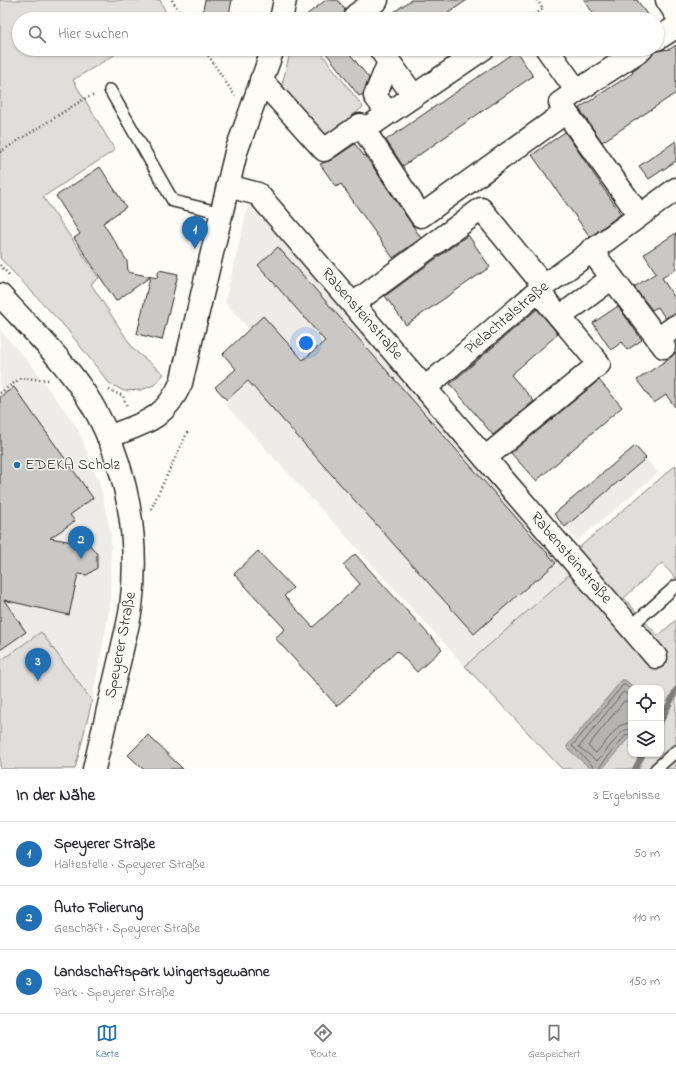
<!DOCTYPE html>
<html lang="de">
<meta charset="utf-8">
<style>
:root{--surface:#fff;--page:#f2f2f3;--text:#2b2b33;--muted:#7c7c81;--line:#e1e1e2;--accent:#1f6fb2}
body{margin:0;font-family:"Indie Flower",sans-serif;background:var(--page);color:var(--text)}
.controls{position:absolute;right:12px;bottom:12px;display:grid;overflow:hidden;border-radius:8px;box-shadow:0 1px 3px #0004}
.controls button{width:36px;height:36px;display:grid;place-items:center;padding:0;border:0;border-bottom:1px solid var(--line);background:var(--surface);color:var(--text);font:20px sans-serif}
.you{position:absolute;left:306px;top:343px;width:14px;height:14px;margin:-10px;border:3px solid #fff;border-radius:50%;background:#1a73e8;box-shadow:0 0 0 6px #1a73e833}
.badge{display:grid;place-items:center;width:26px;height:26px;border-radius:50%;background:var(--accent);color:#fff;font-size:13px;font-weight:700}
.pin{position:absolute;translate:-50% -33px;filter:drop-shadow(0 1px 2px #0008)}
.pin::after{content:'';position:absolute;top:21px;width:14px;height:12px;background:inherit;clip-path:polygon(0 0,100% 0,50% 100%)}
.list{margin:0;padding:0;list-style:none}
h2{display:flex;justify-content:space-between;align-items:center;height:52px;margin:0;padding:0 16px;font-size:17px}
h2 small{font-size:13px;font-weight:400;color:var(--muted)}
.list li{display:grid;grid-template-columns:26px 1fr auto;gap:12px;align-items:center;box-sizing:border-box;height:64px;padding:0 16px;border-top:1px solid var(--line)}
.list b{display:block;font-size:15px;white-space:nowrap}
.list p{margin:0;font-size:13px;white-space:nowrap;color:var(--muted)}
.list em{font-size:13px;font-style:normal;color:var(--muted)}
.icon{flex:none;width:22px;height:22px;fill:none;stroke:currentColor;stroke-width:2;stroke-linecap:round;stroke-linejoin:round}
.map{position:relative;flex:none;width:676px;height:769px;overflow:hidden}
.search{position:absolute;background:var(--surface);box-shadow:0 1px 3px #0004;left:12px;right:12px;top:12px;height:44px;display:flex;align-items:center;gap:10px;box-sizing:border-box;padding:0 14px;border-radius:22px;color:var(--muted);font-size:15px}
.sheet{height:244px;background:var(--surface)}
nav{display:flex;justify-content:space-around;align-items:center;box-sizing:border-box;height:56px;border-top:1px solid var(--line);background:var(--surface);font-size:11px;color:var(--muted)}
nav a{display:grid;justify-items:center;gap:2px}
nav .on{color:var(--accent)}
.map>svg:first-child{display:block}
</style>
<div class="map">
<svg width="676" height="769" viewBox="0 0 676 769">
<rect width="100%" height="100%" fill="#fdfcf7"/>
<filter id="ink" filterUnits="userSpaceOnUse"><feTurbulence type="fractalNoise" baseFrequency=".025" numOctaves="2"/><feDisplacementMap in="SourceGraphic" scale="8" xChannelSelector="R" yChannelSelector="G"/><feConvolveMatrix kernelMatrix="1 2 1 2 8 2 1 2 1" color-interpolation-filters="sRGB"/></filter>
<g filter="url(#ink)">
<g fill="#edece8">
<path d="M 250,198 L 571,573 L 465,666 L 225,404 L 275,359 L 225,302 Z"/>
<path d="M 0,330 L 32,366 L 78,429 L 100,485 L 111,536 L 110,608 L 92,701 L 41,633 L 0,660 Z"/>
<path d="M 635,446 L 658,473 L 577,541 L 554,514 Z"/>
</g>
<g fill="#dfdeda" stroke="#858482" fill-rule="evenodd">
<path d="M 0,0 L 160,0 L 169,19 L 19,19 L 19,49 L 124,49 L 73,80 L 115,150 L 43,197 L 99,278 L 91,284 L 134,350 L 164,374 L 154,385 L 141,390 L 124,391 L 109,383 L 66,328 L 0,258 Z"/>
<path d="M 291,49 L 318,49 L 363,107 L 324,139 L 281,88 Z"/>
<path d="M 676,465 L 676,579 L 662,563 L 624,598 L 658,636 L 676,620 L 676,769 L 562,769 L 465,666 L 571,573 L 562,562 ZM 631,688 L 661,688 L 661,754 L 631,754 Z"/>
<path d="M 41,632 L 92,701 L 75,769 L 0,769 L 0,661 Z"/>
</g>
<path fill="#b5b4b1" stroke="#7e7d7b" d="M 622,680 L 625,680 L 635,688 L 631,688 L 631,735 L 602,769 L 591,769 L 567,748 L 567,746 Z"/>
<g fill="none" stroke-linecap="round" stroke-linejoin="round">
<g stroke="#626261" stroke-width="1">
<path d="M 631,696 L 623,692 L 579,747 L 597,761 L 623,731 L 631,728"/>
<path d="M 631,702 L 624,701 L 588,746 L 596,753 L 619,726 L 631,722"/>
<path d="M 593,769 L 592,765 L 572,746 L 623,685 L 625,685 L 631,690"/>
<path d="M 600,769 L 601,765 L 626,735 L 631,733"/>
</g>
<g stroke="#7e7d7b" stroke-width="6">
<path d="M 661,721 L 676,690"/>
<path d="M 635,769 L 643,754"/>
</g>
</g>
<g fill="#c9c8c4" stroke="#2b2b2b">
<path d="M 205,0 L 232,0 L 228,19 L 201,19 Z"/>
<path d="M 326,0 L 338,0 L 345,10 L 345,19 L 301,19 Z"/>
<path d="M 411,0 L 467,0 L 440,19 L 384,19 Z"/>
<path d="M 584,0 L 637,0 L 650,19 L 597,19 Z"/>
<path d="M 676,45 L 676,93 L 602,142 L 579,108 L 633,73 L 632,71 L 649,59 L 654,51 L 670,49 Z"/>
<path d="M 323,49 L 346,49 L 369,78 L 363,94 L 359,96 Z"/>
<path d="M 516,51 L 533,76 L 403,166 L 386,140 Z"/>
<path d="M 565,132 L 621,214 L 590,237 L 532,155 Z"/>
<path d="M 676,141 L 676,161 L 649,179 L 639,166 Z"/>
<path d="M 355,144 L 364,156 L 365,155 L 421,238 L 393,258 L 341,184 L 336,187 L 320,164 L 331,160 Z"/>
<path d="M 100,167 L 126,207 L 103,223 L 127,261 L 128,272 L 157,278 L 159,270 L 178,274 L 162,340 L 137,334 L 150,277 L 116,301 L 74,238 L 80,234 L 56,196 Z"/>
<path d="M 676,233 L 676,269 L 662,278 L 676,300 L 676,314 L 665,318 L 658,307 L 652,310 L 634,287 L 656,273 L 644,254 Z"/>
<path d="M 468,235 L 490,267 L 406,325 L 385,296 Z"/>
<path d="M 278,247 L 556,563 L 536,581 L 535,580 L 474,634 L 248,381 L 227,400 L 215,387 L 236,369 L 223,354 L 263,316 L 303,360 L 325,341 L 258,265 Z"/>
<path d="M 618,306 L 642,340 L 627,350 L 622,342 L 611,350 L 593,323 Z"/>
<path d="M 537,309 L 558,334 L 511,375 L 534,401 L 493,435 L 450,384 Z"/>
<path d="M 676,352 L 676,408 L 666,395 L 654,403 L 637,380 L 671,357 Z"/>
<path d="M 599,380 L 622,407 L 536,481 L 511,453 Z"/>
<path d="M 14,387 L 93,498 L 70,515 L 75,521 L 50,538 L 90,545 L 97,554 L 97,568 L 87,575 L 78,574 L 69,615 L 4,600 L 26,632 L 0,650 L 0,397 Z"/>
<path d="M 635,446 L 646,458 L 565,527 L 554,514 Z"/>
<path d="M 258,551 L 293,588 L 284,596 L 313,627 L 360,584 L 343,565 L 355,554 L 442,649 L 417,672 L 397,651 L 337,706 L 275,638 L 285,629 L 234,574 Z"/>
<path d="M 148,735 L 183,769 L 143,769 L 128,755 Z"/>
</g>
<g fill="none" stroke-linecap="round" stroke-linejoin="round">
<g stroke="#2b2b2b" stroke-width="14">
<g id="service">
<path d="M 110,90 L 173,201 L 222,213"/>
<path d="M 630,627 L 676,586"/>
<path d="M 656,769 L 676,751"/>
</g>
</g>
<g stroke="#2b2b2b" stroke-width="25">
<g id="minor">
<path d="M 667,0 L 676,14"/>
<path d="M 359,19 L 356,15 L 377,0"/>
<path d="M 657,39 L 676,27"/>
<path d="M 380,49 L 413,95"/>
<path d="M 547,49 L 577,91 L 642,49"/>
<path d="M 261,80 L 324,150 L 360,125 L 364,130 L 483,49"/>
<path d="M 566,112 L 639,215"/>
<path d="M 388,113 L 375,96 L 389,62"/>
<path d="M 364,130 L 421,216 L 566,112 L 560,103 L 577,91"/>
<path d="M 228,186 L 258,194 L 656,657"/>
<path d="M 591,250 L 664,347"/>
<path d="M 353,304 L 481,209 L 544,286"/>
<path d="M 560,317 L 612,278"/>
<path d="M 658,339 L 676,326"/>
<path d="M 425,388 L 544,286 L 676,189"/>
<path d="M 485,458 L 599,364 L 538,291"/>
</g>
</g>
<g stroke="#2b2b2b" stroke-width="25">
<g id="tertiary">
<path d="M 281,19 L 285,0"/>
<path d="M 0,295 C 31,329 67,363 91,403 C 127,463 140,538 131,607 C 129,623 124,639 121,654 C 112,693 103,731 94,769"/>
<path d="M 108,437 C 143,423 164,421 181,383 L 236,152 L 273,49"/>
</g>
</g>
<g stroke="#2b2b2b" stroke-width="2.5" stroke-dasharray="1 3" stroke-linecap="butt">
<path d="M 172,0 L 184,19"/>
<path d="M 528,19 L 543,9 L 537,0"/>
<path d="M 204,49 L 235,96"/>
<path d="M 177,52 L 178,49"/>
<path d="M 0,152 L 84,99 L 95,95"/>
<path d="M 0,265 L 10,276"/>
<path d="M 109,390 L 123,396 L 127,407"/>
<path d="M 0,393 L 21,378 L 49,380"/>
<path d="M 151,509 L 188,431"/>
</g>
<use href="#service" stroke="#fdfcf7" stroke-width="11"/>
<use href="#minor" stroke="#fdfcf7" stroke-width="22"/>
<use href="#tertiary" stroke="#fdfcf7" stroke-width="22"/>
</g>
</g>
<circle fill="#1f6fb2" stroke="#fdfcf7" stroke-width="1.5" cx="17" cy="465" r="4"/>
<g text-anchor="middle" dominant-baseline="central" stroke-width="3" stroke-linejoin="round" paint-order="stroke">
<g font-size="16" fill="#2b2b2b" stroke="#fdfcf7">
<text transform="translate(362 314) rotate(49)">Rabensteinstraße</text>
<text transform="translate(507 318) rotate(-40)">Pielachtalstraße</text>
<text transform="translate(571 558) rotate(49)">Rabensteinstraße</text>
<text transform="translate(121 645) rotate(-79)">Speyerer Straße</text>
</g>
<g font-size="16" fill="#2b2b2b" stroke="#fdfcf7" text-anchor="start">
<text x="25" y="465">EDEKA Scholz</text>
</g>
</g>
</svg>
<div class="controls">
<button><svg class="icon" aria-label="locate" viewBox="0 0 24 24"><circle cx="12" cy="12" r="6"/><path d="M12 2v4M12 18v4M2 12h4M18 12h4"/></svg></button>
<button><svg class="icon" aria-label="layers" viewBox="0 0 24 24"><path d="M12 4l9 5-9 5-9-5zM3 14l9 5 9-5"/></svg></button>
</div>
<div class="you"></div>
<div class="pin badge" style="left:195px;top:249px">1</div>
<div class="pin badge" style="left:81px;top:559px">2</div>
<div class="pin badge" style="left:38px;top:681px">3</div>
<div class="search"><svg class="icon" aria-label="search" viewBox="0 0 24 24"><circle cx="10" cy="10" r="6"/><path d="M15 15l6 6"/></svg>Hier suchen</div>
</div>
<section class="sheet">
<h2>In der Nähe<small>3 Ergebnisse</small></h2>
<ul class="list">
<li><span class="badge">1</span><div><b>Speyerer Straße</b><p>Haltestelle · Speyerer Straße</p></div><em>50 m</em></li>
<li><span class="badge">2</span><div><b>Auto Folierung</b><p>Geschäft · Speyerer Straße</p></div><em>110 m</em></li>
<li><span class="badge">3</span><div><b>Landschaftspark Wingertsgewanne</b><p>Park · Speyerer Straße</p></div><em>150 m</em></li>
</ul>
</section>
<nav>
<a class="on"><svg class="icon" aria-label="map" viewBox="0 0 24 24"><path d="M3 6l6-2 6 2 6-2v14l-6 2-6-2-6 2zM9 4v14M15 6v14"/></svg>Karte</a>
<a><svg class="icon" aria-label="directions" viewBox="0 0 24 24"><path d="M12 3l9 9-9 9-9-9zM9 14v-3h6M13 9l2 2-2 2"/></svg>Route</a>
<a><svg class="icon" aria-label="saved" viewBox="0 0 24 24"><path d="M7 4h10v16l-5-4-5 4z"/></svg>Gespeichert</a>
</nav>
